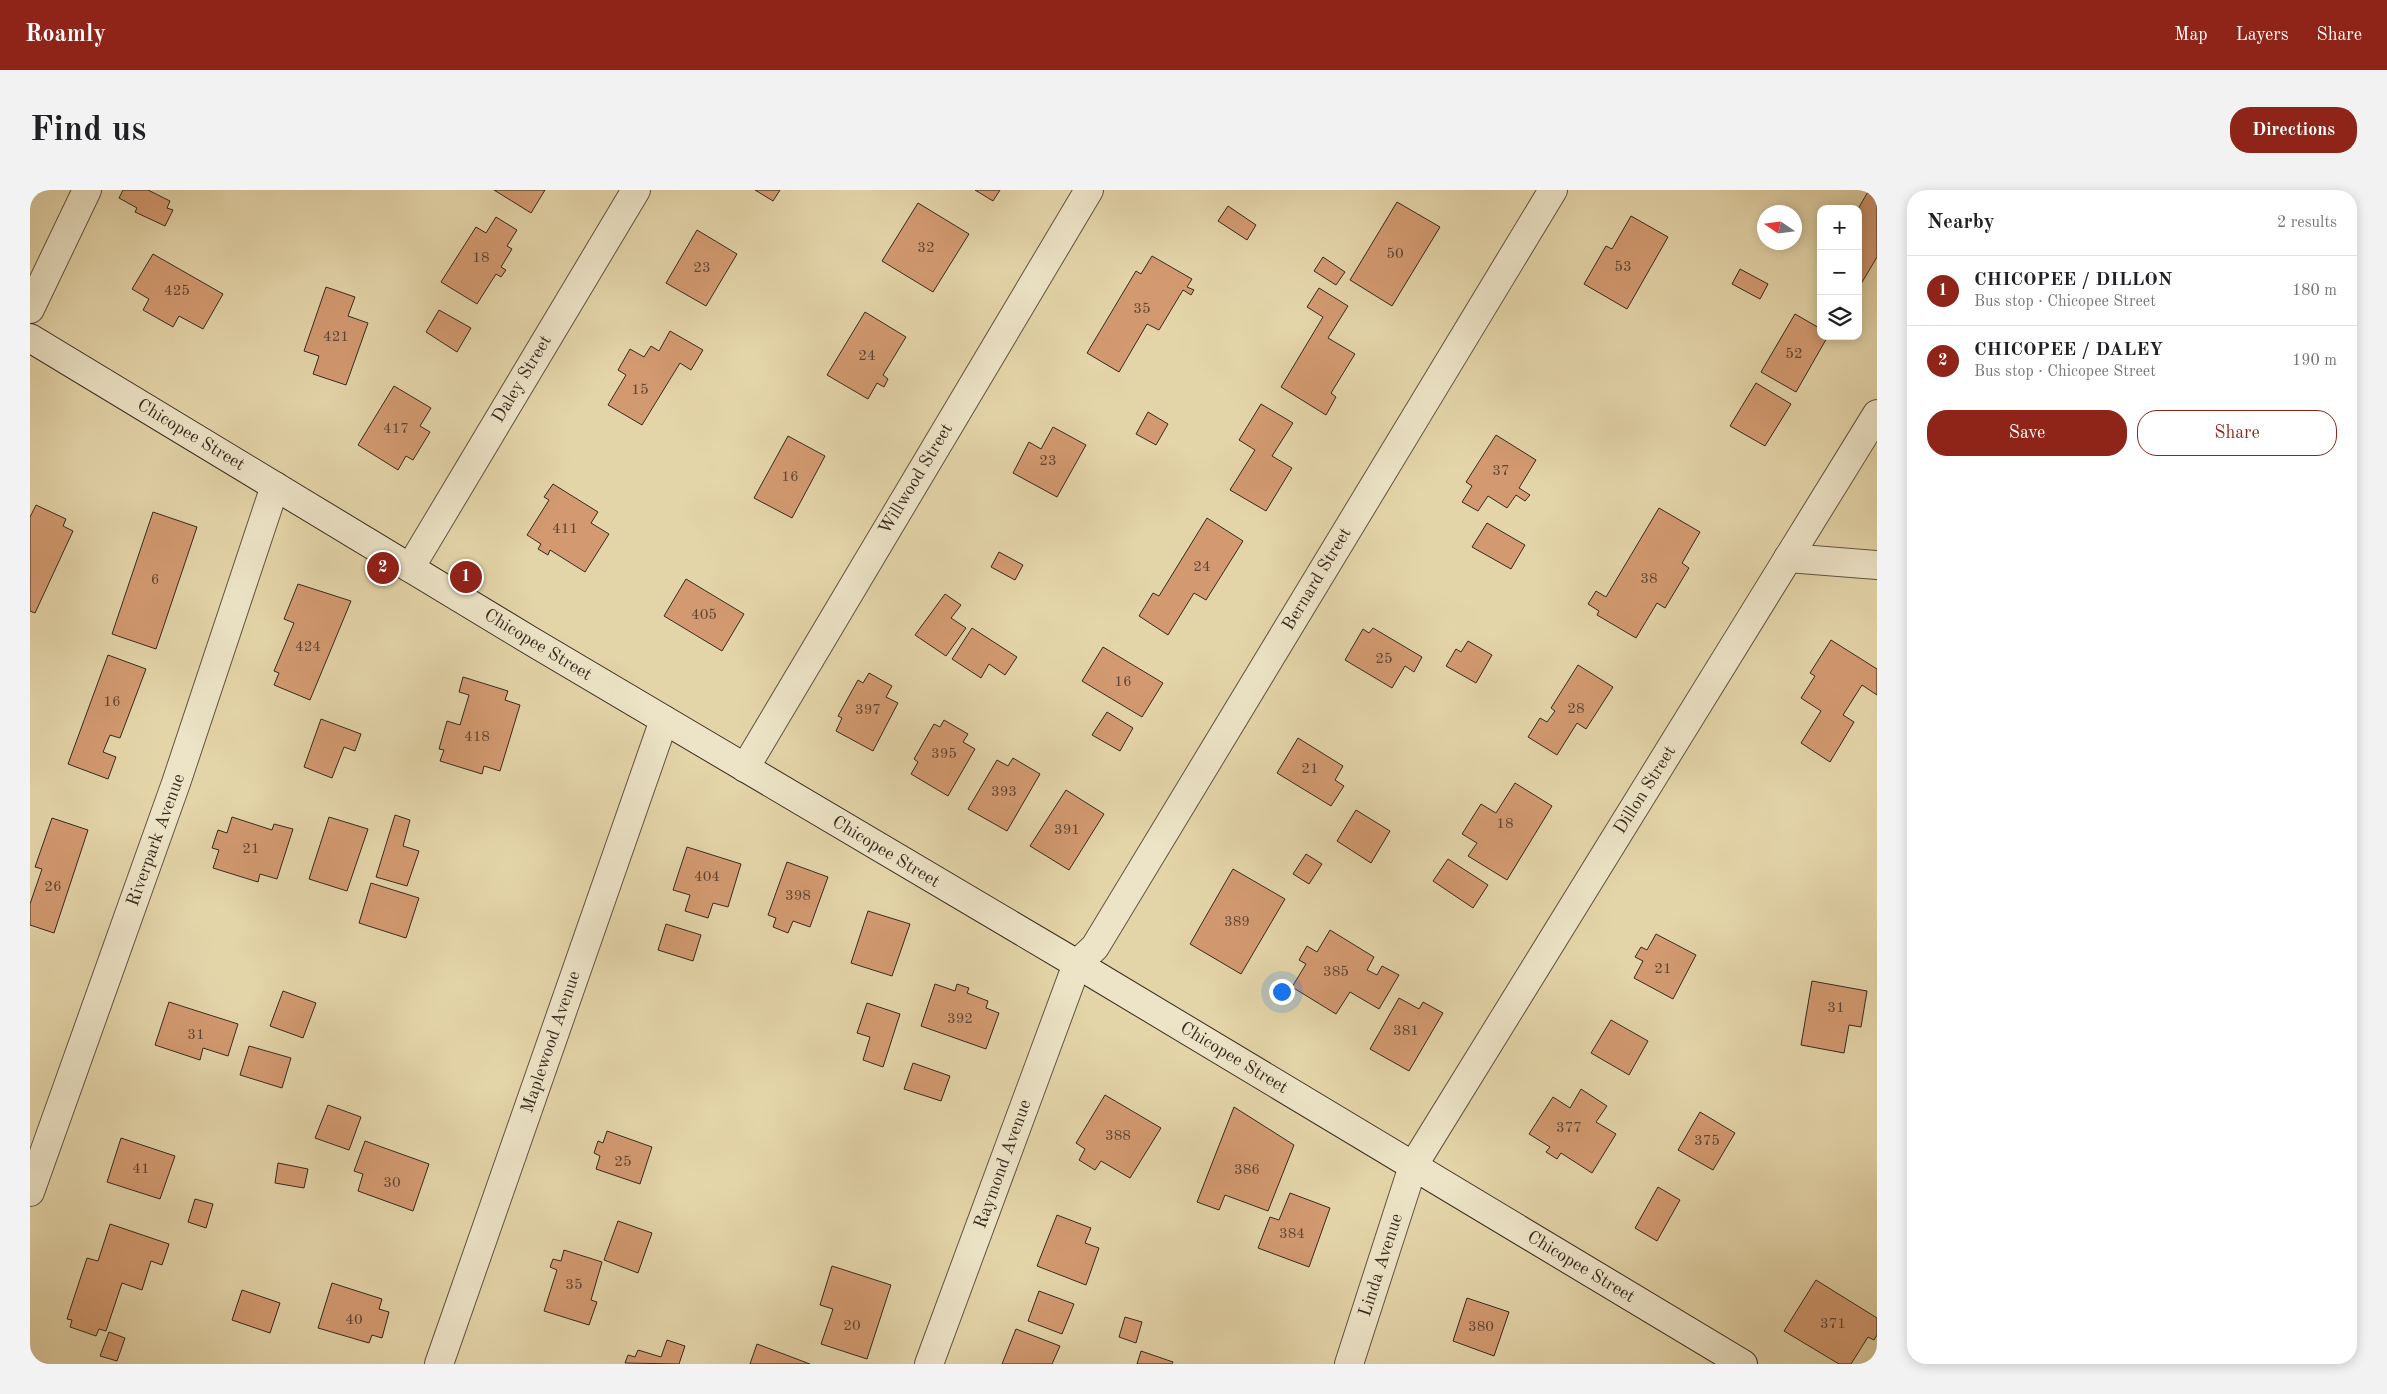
<!DOCTYPE html>
<meta charset="utf-8">
<style>
:root{--surface:#fff;--page:#f2f2f2;--text:#202124;--muted:#757577;--line:#e0e0e0;--accent:#8f2418}
body{margin:0;font-family:"Old Standard TT",serif;background:var(--page);color:var(--text)}
.controls{position:absolute;right:15px;top:15px;display:grid;overflow:hidden;border-radius:10px;box-shadow:0 2px 12px #0003}
.controls button{width:45px;height:45px;display:grid;place-items:center;padding:0;border:0;border-bottom:1px solid var(--line);background:var(--surface);color:var(--text);font:25px sans-serif}
.compass{position:absolute;left:1727px;top:15px;width:45px;height:45px;border-radius:50%;background:var(--surface);box-shadow:0 2px 12px #0003;rotate:283deg}
.you{position:absolute;left:1251px;top:801px;width:18px;height:18px;margin:-12px;border:4px solid #fff;border-radius:50%;background:#1a73e8;box-shadow:0 0 0 8px #1a73e833}
.badge{display:grid;place-items:center;width:32px;height:32px;border-radius:50%;background:var(--accent);color:#fff;font-size:16px;font-weight:700}
.pin{position:absolute;translate:-50% -50%;border:2px solid #fff;box-shadow:0 1px 5px #0006}
.list{margin:0;padding:0;list-style:none}
h2{display:flex;justify-content:space-between;align-items:center;height:65px;margin:0;padding:0 20px;font-size:21px}
h2 small{font-size:16px;font-weight:400;color:var(--muted)}
.list li{display:grid;grid-template-columns:32px 1fr auto;gap:15px;align-items:center;box-sizing:border-box;height:70px;padding:0 20px;border-top:1px solid var(--line)}
.list b{display:block;font-size:19px;white-space:nowrap}
.list p{margin:0;font-size:16px;white-space:nowrap;color:var(--muted)}
.list em{font-size:16px;font-style:normal;color:var(--muted)}
.actions{display:flex;gap:10px;padding:15px 20px}
.actions a{flex:1;padding:11px 0;border:1px solid var(--accent);border-radius:20px;text-align:center;font-size:18px;color:var(--accent)}
.actions .main{background:var(--accent);color:#fff}
.icon{flex:none;width:28px;height:28px;fill:none;stroke:currentColor;stroke-width:2;stroke-linecap:round;stroke-linejoin:round}
.map{position:relative;flex:none;width:1847px;height:1174px;overflow:hidden;border-radius:20px}
header{display:flex;align-items:center;gap:30px;box-sizing:border-box;height:70px;padding:0 25px;background:var(--accent);color:#fff}
header strong{font-size:24px}
nav{display:flex;gap:28px;margin-inline-start:auto;font-size:18px}
.intro{display:flex;align-items:center;justify-content:space-between;box-sizing:border-box;height:120px;padding:0 30px}
h1{margin:0;font-size:35px}
.button{padding:12px 22px;border-radius:20px;background:var(--accent);color:#fff;font-size:18px;font-weight:700}
main{display:flex;gap:30px;padding:0 30px}
aside{flex:1;background:var(--surface);border-radius:20px;box-shadow:0 2px 12px #0003}
.map>svg:first-child{display:block}
</style>
<header>
<strong>Roamly</strong>
<nav><a>Map</a><a>Layers</a><a>Share</a></nav>
</header>
<div class="intro"><h1>Find us</h1><a class="button">Directions</a></div>
<main>
<div class="map">
<svg width="1847" height="1174" viewBox="0 0 1847 1174">
<rect width="100%" height="100%" fill="#e4d5a9"/>
<filter id="stains"><feTurbulence type="fractalNoise" baseFrequency=".004" numOctaves="4"/><feColorMatrix values="0 0 0 0 .2 0 0 0 0 .09 0 0 0 0 .02 0 0 0 .5 -.17"/></filter>
<radialGradient id="worn" r=".72"><stop offset=".6" stop-color="#630" stop-opacity="0"/><stop offset="1" stop-color="#630" stop-opacity=".3"/></radialGradient>
<g fill="#d39a71" stroke="#37291f">
<path d="M 93,0 L 118,0 L 140,11 L 137,18 L 143,20 L 135,36 L 105,22 L 107,18 L 89,8 Z"/>
<path d="M 464,0 L 515,0 L 501,23 Z"/>
<path d="M 725,0 L 750,0 L 743,11 Z"/>
<path d="M 945,0 L 970,0 L 963,11 Z"/>
<path d="M 1839,0 L 1847,3 L 1847,67 L 1828,99 L 1828,19 Z"/>
<path d="M 1367,12 L 1410,37 L 1362,116 L 1320,90 Z"/>
<path d="M 888,13 L 939,44 L 903,102 L 852,71 Z"/>
<path d="M 1198,16 L 1226,35 L 1217,50 L 1188,31 Z"/>
<path d="M 1601,26 L 1638,47 L 1597,119 L 1554,94 L 1576,56 L 1582,59 Z"/>
<path d="M 466,27 L 487,40 L 477,56 L 482,59 L 471,77 L 476,80 L 471,87 L 466,84 L 447,114 L 411,92 L 446,37 L 456,43 Z"/>
<path d="M 667,40 L 707,64 L 676,116 L 636,93 Z"/>
<path d="M 123,64 L 193,104 L 173,139 L 149,126 L 143,137 L 113,120 L 119,109 L 102,99 Z"/>
<path d="M 1122,66 L 1162,89 L 1157,97 L 1164,100 L 1161,105 L 1153,100 L 1129,140 L 1117,134 L 1089,182 L 1057,163 L 1106,81 L 1111,84 Z"/>
<path d="M 1293,67 L 1315,82 L 1306,95 L 1284,81 Z"/>
<path d="M 1710,79 L 1738,94 L 1730,109 L 1702,94 Z"/>
<path d="M 296,97 L 325,107 L 318,126 L 338,133 L 316,195 L 283,184 L 289,166 L 274,161 Z"/>
<path d="M 1289,98 L 1318,116 L 1298,148 L 1325,164 L 1301,203 L 1306,207 L 1296,225 L 1251,197 L 1293,127 L 1277,117 Z"/>
<path d="M 409,120 L 441,138 L 427,162 L 396,142 Z"/>
<path d="M 835,122 L 876,147 L 853,185 L 858,189 L 854,197 L 847,193 L 838,209 L 797,185 Z"/>
<path d="M 1765,124 L 1791,139 L 1791,146 L 1798,146 L 1766,202 L 1731,182 Z"/>
<path d="M 640,141 L 673,160 L 661,180 L 650,173 L 612,235 L 578,215 L 596,185 L 588,180 L 600,159 L 614,167 L 621,156 L 629,161 Z"/>
<path d="M 1726,193 L 1761,214 L 1735,256 L 1700,236 Z"/>
<path d="M 364,196 L 401,218 L 390,236 L 400,242 L 383,270 L 376,266 L 368,280 L 328,255 Z"/>
<path d="M 1231,214 L 1263,233 L 1242,266 L 1262,278 L 1236,321 L 1200,300 L 1225,260 L 1209,250 Z"/>
<path d="M 1118,222 L 1138,234 L 1126,255 L 1106,244 Z"/>
<path d="M 1023,237 L 1056,255 L 1027,307 L 983,283 L 999,252 L 1011,259 Z"/>
<path d="M 1466,245 L 1506,270 L 1489,298 L 1500,305 L 1495,311 L 1486,305 L 1477,318 L 1458,306 L 1448,321 L 1432,312 L 1442,296 L 1436,292 Z"/>
<path d="M 758,246 L 795,266 L 762,328 L 724,308 Z"/>
<path d="M 523,294 L 568,322 L 561,333 L 579,344 L 555,382 L 520,360 L 518,365 L 508,359 L 511,354 L 497,345 L 519,310 L 514,307 Z"/>
<path d="M 6,315 L 36,329 L 33,336 L 43,341 L 5,423 L 0,421 L 0,327 Z"/>
<path d="M 1629,318 L 1670,342 L 1652,373 L 1659,378 L 1635,418 L 1627,413 L 1606,448 L 1567,425 L 1569,421 L 1558,414 L 1566,401 L 1576,407 Z"/>
<path d="M 123,322 L 167,337 L 126,459 L 82,444 Z"/>
<path d="M 1177,328 L 1213,351 L 1176,410 L 1164,403 L 1138,445 L 1109,426 L 1123,403 L 1129,406 Z"/>
<path d="M 1457,333 L 1495,355 L 1481,379 L 1442,357 Z"/>
<path d="M 969,362 L 993,375 L 985,390 L 961,377 Z"/>
<path d="M 656,389 L 714,424 L 692,461 L 634,426 Z"/>
<path d="M 268,394 L 321,411 L 280,510 L 244,495 L 249,483 L 244,481 L 264,433 L 254,429 Z"/>
<path d="M 915,404 L 931,415 L 921,428 L 936,438 L 916,466 L 885,445 Z"/>
<path d="M 942,438 L 987,467 L 975,485 L 959,474 L 951,488 L 922,469 Z"/>
<path d="M 1343,438 L 1392,467 L 1384,482 L 1375,476 L 1362,498 L 1315,470 L 1333,439 L 1339,443 Z"/>
<path d="M 1801,450 L 1847,479 L 1847,505 L 1832,495 L 1813,525 L 1824,532 L 1800,572 L 1771,553 L 1791,521 L 1771,508 L 1785,486 L 1780,483 Z"/>
<path d="M 1438,451 L 1462,465 L 1446,493 L 1416,476 L 1426,459 L 1431,462 Z"/>
<path d="M 1073,457 L 1133,493 L 1112,527 L 1052,491 Z"/>
<path d="M 78,465 L 116,479 L 90,548 L 80,545 L 73,562 L 86,567 L 78,589 L 38,574 Z"/>
<path d="M 1548,475 L 1583,497 L 1556,539 L 1547,533 L 1527,565 L 1498,547 L 1510,528 L 1517,532 L 1525,521 L 1521,518 Z"/>
<path d="M 839,483 L 862,496 L 856,507 L 868,513 L 843,561 L 806,541 L 812,528 L 808,526 L 828,490 L 833,493 Z"/>
<path d="M 433,487 L 478,501 L 475,510 L 490,515 L 470,581 L 454,576 L 452,584 L 410,571 L 414,560 L 409,559 L 417,531 L 430,535 L 439,505 L 429,502 Z"/>
<path d="M 1077,522 L 1103,538 L 1090,561 L 1062,545 Z"/>
<path d="M 291,529 L 331,544 L 325,561 L 314,557 L 302,588 L 274,577 Z"/>
<path d="M 914,530 L 938,544 L 933,552 L 945,559 L 918,606 L 881,584 L 888,572 L 884,569 L 904,534 L 910,537 Z"/>
<path d="M 1268,548 L 1313,576 L 1305,590 L 1314,596 L 1301,616 L 1247,583 Z"/>
<path d="M 983,568 L 1010,584 L 977,641 L 938,619 L 967,570 L 978,576 Z"/>
<path d="M 1485,593 L 1522,616 L 1477,690 L 1438,666 L 1447,653 L 1432,644 L 1451,614 L 1466,623 Z"/>
<path d="M 1036,600 L 1074,624 L 1039,680 L 1000,656 Z"/>
<path d="M 1326,620 L 1360,641 L 1341,673 L 1307,651 Z"/>
<path d="M 365,625 L 380,630 L 373,656 L 389,661 L 377,696 L 346,687 Z"/>
<path d="M 202,627 L 242,640 L 244,634 L 263,639 L 247,689 L 230,684 L 228,692 L 183,678 L 189,660 L 182,658 L 188,640 L 197,643 Z"/>
<path d="M 299,627 L 338,639 L 317,701 L 279,689 Z"/>
<path d="M 22,628 L 58,640 L 24,743 L 0,735 L 0,714 L 12,679 L 5,677 Z"/>
<path d="M 657,657 L 711,674 L 698,717 L 683,713 L 678,728 L 655,721 L 660,705 L 643,700 Z"/>
<path d="M 1276,664 L 1292,674 L 1279,694 L 1263,684 Z"/>
<path d="M 1418,669 L 1458,695 L 1443,718 L 1403,691 Z"/>
<path d="M 757,672 L 798,687 L 780,737 L 763,731 L 758,743 L 743,737 L 746,728 L 738,725 Z"/>
<path d="M 1203,679 L 1255,709 L 1211,784 L 1160,754 Z"/>
<path d="M 341,693 L 389,708 L 376,748 L 329,733 Z"/>
<path d="M 838,721 L 880,734 L 862,786 L 821,773 Z"/>
<path d="M 636,734 L 671,745 L 663,771 L 628,760 Z"/>
<path d="M 1300,740 L 1344,767 L 1337,780 L 1347,785 L 1352,776 L 1369,785 L 1349,819 L 1320,802 L 1306,824 L 1262,797 L 1276,774 L 1269,770 L 1277,756 L 1287,762 Z"/>
<path d="M 1626,744 L 1666,765 L 1643,809 L 1604,788 L 1613,771 L 1605,767 L 1611,757 L 1617,760 Z"/>
<path d="M 1782,791 L 1837,801 L 1831,837 L 1819,835 L 1814,863 L 1771,855 Z"/>
<path d="M 905,794 L 925,801 L 927,794 L 939,798 L 937,803 L 958,811 L 956,818 L 969,823 L 956,859 L 891,836 Z"/>
<path d="M 253,801 L 286,813 L 273,848 L 240,836 Z"/>
<path d="M 1369,808 L 1389,819 L 1393,812 L 1413,823 L 1379,881 L 1340,859 Z"/>
<path d="M 139,812 L 208,834 L 198,866 L 173,858 L 170,870 L 125,855 Z"/>
<path d="M 837,813 L 870,824 L 853,877 L 833,870 L 840,847 L 827,843 Z"/>
<path d="M 1581,830 L 1618,851 L 1599,885 L 1561,863 Z"/>
<path d="M 219,856 L 261,868 L 252,898 L 210,885 Z"/>
<path d="M 883,873 L 920,886 L 911,911 L 874,899 Z"/>
<path d="M 1551,899 L 1577,916 L 1566,932 L 1586,944 L 1562,983 L 1531,963 L 1527,969 L 1516,962 L 1520,957 L 1499,944 L 1523,907 L 1540,918 Z"/>
<path d="M 1075,905 L 1131,938 L 1100,988 L 1071,971 L 1065,980 L 1049,970 L 1055,959 L 1046,953 Z"/>
<path d="M 298,915 L 331,927 L 319,960 L 285,948 Z"/>
<path d="M 1204,917 L 1264,955 L 1238,1021 L 1195,1005 L 1189,1020 L 1167,1012 Z"/>
<path d="M 1670,922 L 1705,943 L 1683,980 L 1648,960 Z"/>
<path d="M 577,941 L 622,957 L 610,994 L 566,979 L 570,966 L 564,963 L 568,951 L 573,953 Z"/>
<path d="M 91,948 L 145,966 L 130,1009 L 77,992 Z"/>
<path d="M 335,951 L 399,974 L 383,1021 L 328,1001 L 333,984 L 324,981 Z"/>
<path d="M 248,973 L 278,979 L 274,998 L 245,993 Z"/>
<path d="M 1628,997 L 1650,1010 L 1627,1051 L 1605,1038 Z"/>
<path d="M 1260,1003 L 1300,1018 L 1279,1077 L 1228,1058 L 1240,1027 L 1249,1030 Z"/>
<path d="M 165,1009 L 183,1014 L 176,1038 L 158,1032 Z"/>
<path d="M 1027,1025 L 1061,1038 L 1055,1053 L 1069,1058 L 1056,1095 L 1007,1076 Z"/>
<path d="M 588,1031 L 622,1043 L 608,1083 L 574,1070 Z"/>
<path d="M 80,1034 L 139,1054 L 132,1075 L 121,1071 L 112,1100 L 92,1093 L 76,1141 L 69,1139 L 66,1146 L 40,1137 L 42,1130 L 37,1129 L 57,1068 L 68,1071 Z"/>
<path d="M 534,1060 L 572,1072 L 561,1110 L 567,1112 L 559,1135 L 514,1121 L 527,1080 L 520,1077 L 523,1069 L 531,1071 Z"/>
<path d="M 802,1076 L 861,1095 L 837,1169 L 791,1154 L 803,1119 L 790,1115 Z"/>
<path d="M 1786,1090 L 1847,1128 L 1847,1145 L 1844,1150 L 1838,1147 L 1821,1174 L 1809,1174 L 1754,1141 Z"/>
<path d="M 302,1093 L 352,1109 L 349,1119 L 359,1122 L 352,1148 L 342,1145 L 339,1153 L 288,1138 Z"/>
<path d="M 212,1100 L 250,1113 L 240,1143 L 202,1130 Z"/>
<path d="M 1009,1101 L 1044,1114 L 1032,1144 L 998,1131 Z"/>
<path d="M 1437,1108 L 1479,1122 L 1464,1166 L 1423,1151 Z"/>
<path d="M 1095,1127 L 1112,1132 L 1106,1153 L 1089,1147 Z"/>
<path d="M 986,1139 L 1030,1156 L 1022,1174 L 972,1174 Z"/>
<path d="M 79,1142 L 95,1148 L 87,1171 L 70,1166 Z"/>
<path d="M 637,1150 L 655,1156 L 649,1174 L 595,1173 L 598,1165 L 605,1167 L 608,1160 L 631,1167 Z"/>
<path d="M 727,1154 L 780,1174 L 720,1174 Z"/>
<path d="M 1111,1161 L 1143,1172 L 1142,1174 L 1107,1174 Z"/>
</g>
<g fill="none" stroke-linecap="round" stroke-linejoin="round">
<g stroke="#625442" stroke-width="30">
<g id="minor">
<path d="M 0,119 L 57,0"/>
<path d="M 1758,368 L 1847,375"/>
<path d="M 380,378 L 606,0"/>
<path d="M 715,578 L 1059,0"/>
<path d="M 0,1002 L 146,593 L 245,296"/>
<path d="M 409,1174 L 634,530"/>
<path d="M 899,1174 L 1047,774 L 1065,757 L 1523,0"/>
<path d="M 1319,1174 L 1383,976 L 1847,224"/>
</g>
</g>
<g stroke="#37291f" stroke-width="30">
<path id="secondary" d="M 0,148 L 501,451 L 1047,774 L 1713,1174"/>
</g>
<use href="#minor" stroke="#ede4c7" stroke-width="28"/>
<use href="#secondary" stroke="#ede4c7" stroke-width="28"/>
</g>
<g text-anchor="middle" dominant-baseline="central" stroke-width="4" stroke-linejoin="round" paint-order="stroke">
<g font-size="15" fill="#5e4534">
<text x="896" y="58">32</text>
<text x="1365" y="64">50</text>
<text x="451" y="68">18</text>
<text x="1593" y="77">53</text>
<text x="672" y="78">23</text>
<text x="147" y="101">425</text>
<text x="1112" y="119">35</text>
<text x="306" y="147">421</text>
<text x="1764" y="164">52</text>
<text x="837" y="166">24</text>
<text x="610" y="200">15</text>
<text x="366" y="239">417</text>
<text x="1018" y="271">23</text>
<text x="1471" y="281">37</text>
<text x="760" y="287">16</text>
<text x="535" y="339">411</text>
<text x="1172" y="377">24</text>
<text x="1619" y="389">38</text>
<text x="125" y="390">6</text>
<text x="674" y="425">405</text>
<text x="278" y="457">424</text>
<text x="1354" y="469">25</text>
<text x="1093" y="492">16</text>
<text x="82" y="512">16</text>
<text x="1546" y="519">28</text>
<text x="838" y="520">397</text>
<text x="447" y="547">418</text>
<text x="914" y="564">395</text>
<text x="1280" y="579">21</text>
<text x="974" y="602">393</text>
<text x="1475" y="634">18</text>
<text x="1037" y="640">391</text>
<text x="221" y="659">21</text>
<text x="677" y="687">404</text>
<text x="23" y="697">26</text>
<text x="768" y="706">398</text>
<text x="1207" y="732">389</text>
<text x="1633" y="779">21</text>
<text x="1306" y="782">385</text>
<text x="1806" y="818">31</text>
<text x="930" y="829">392</text>
<text x="1376" y="841">381</text>
<text x="166" y="845">31</text>
<text x="1539" y="938">377</text>
<text x="1088" y="946">388</text>
<text x="1677" y="951">375</text>
<text x="593" y="972">25</text>
<text x="111" y="979">41</text>
<text x="1217" y="980">386</text>
<text x="362" y="993">30</text>
<text x="1262" y="1044">384</text>
<text x="544" y="1095">35</text>
<text x="324" y="1130">40</text>
<text x="1803" y="1134">371</text>
<text x="822" y="1136">20</text>
<text x="1451" y="1137">380</text>
</g>
<g font-size="18" fill="#37291f" stroke="#ede4c7">
<text transform="translate(492 189) rotate(-59)">Daley Street</text>
<text transform="translate(161 245) rotate(31)">Chicopee Street</text>
<text transform="translate(886 289) rotate(-59)">Willwood Street</text>
<text transform="translate(1287 389) rotate(-59)">Bernard Street</text>
<text transform="translate(508 455) rotate(31)">Chicopee Street</text>
<text transform="translate(1615 600) rotate(-58)">Dillon Street</text>
<text transform="translate(126 650) rotate(-70)">Riverpark Avenue</text>
<text transform="translate(856 662) rotate(31)">Chicopee Street</text>
<text transform="translate(521 852) rotate(-71)">Maplewood Avenue</text>
<text transform="translate(1204 868) rotate(31)">Chicopee Street</text>
<text transform="translate(973 974) rotate(-70)">Raymond Avenue</text>
<text transform="translate(1351 1075) rotate(-72)">Linda Avenue</text>
<text transform="translate(1551 1077) rotate(31)">Chicopee Street</text>
</g>
</g>
<rect width="100%" height="100%" filter="url(#stains)"/>
<rect width="100%" height="100%" fill="url(#worn)"/>
</svg>
<div class="controls">
<button>+</button>
<button>−</button>
<button><svg class="icon" aria-label="layers" viewBox="0 0 24 24"><path d="M12 4l9 5-9 5-9-5zM3 14l9 5 9-5"/></svg></button>
</div>
<svg class="compass" viewBox="-18 -18 36 36"><path d="M0-13l5 13h-10z" fill="#e53935"/><path d="M0 13l5-13h-10z" fill="#757577"/></svg>
<div class="you"></div>
<div class="pin badge" style="left:436px;top:387px">1</div>
<div class="pin badge" style="left:353px;top:378px">2</div>
</div>
<aside>
<h2>Nearby<small>2 results</small></h2>
<ul class="list">
<li><span class="badge">1</span><div><b>CHICOPEE / DILLON</b><p>Bus stop · Chicopee Street</p></div><em>180 m</em></li>
<li><span class="badge">2</span><div><b>CHICOPEE / DALEY</b><p>Bus stop · Chicopee Street</p></div><em>190 m</em></li>
</ul>
<div class="actions"><a class="main">Save</a><a>Share</a></div>
</aside>
</main>
